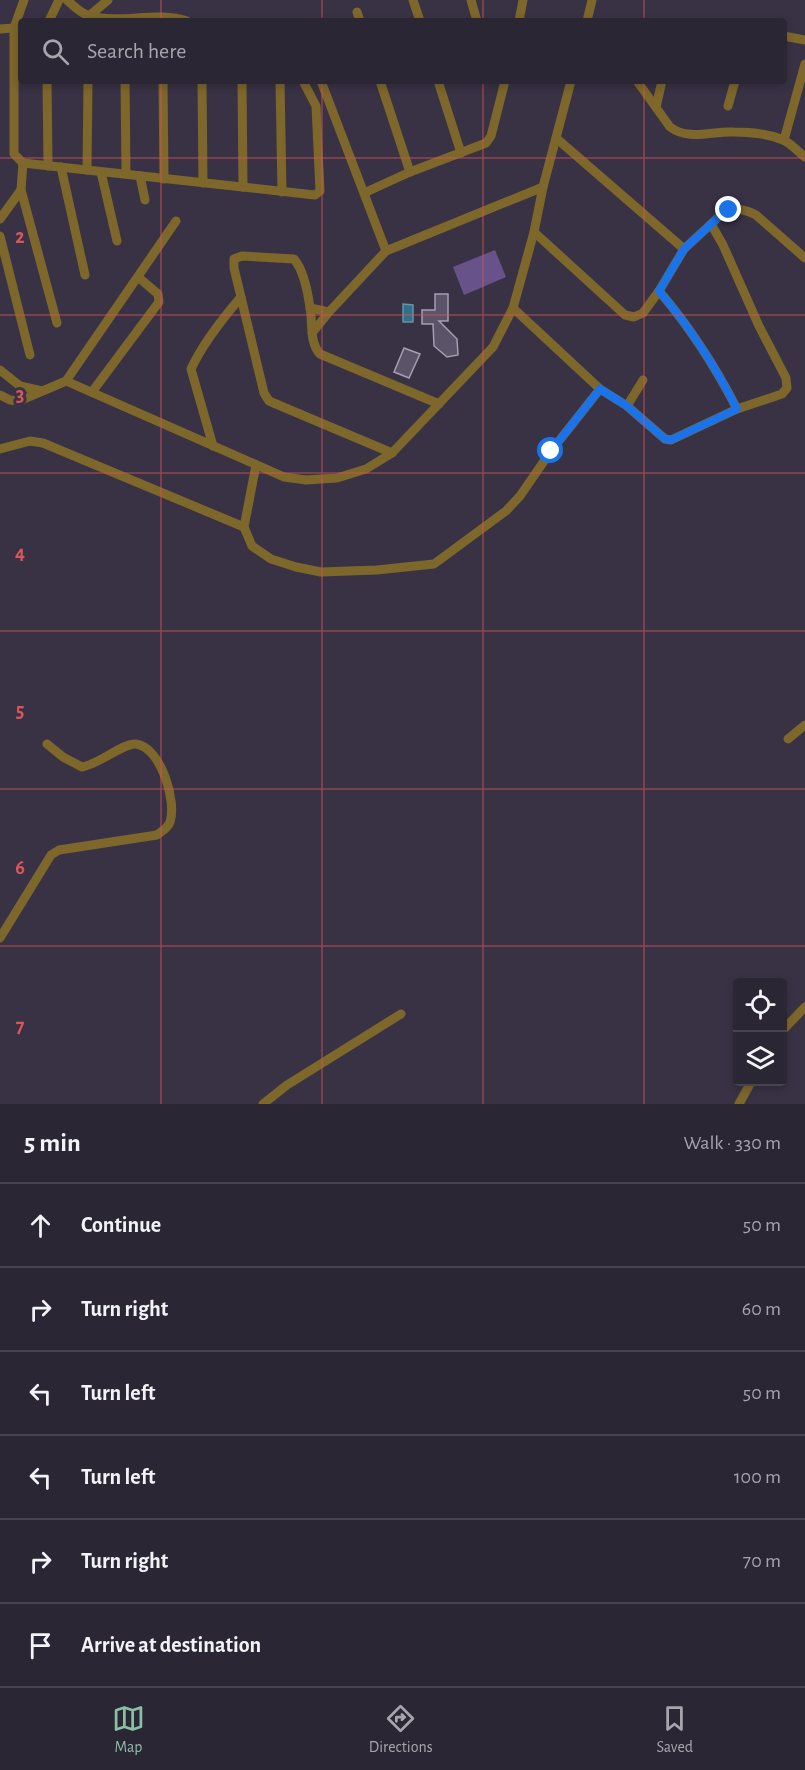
<!DOCTYPE html>
<meta charset="utf-8">
<style>
:root{--surface:#2b2634;--page:#373240;--text:#f1f3f6;--muted:#a6a5ac;--line:#47434f;--accent:#8abfa5}
body{margin:0;font-family:"Alegreya Sans",sans-serif;background:var(--page);color:var(--text)}
.controls{position:absolute;right:18px;bottom:18px;display:grid;overflow:hidden;border-radius:6px;box-shadow:0 3px 9px #0003}
.controls button{width:54px;height:54px;display:grid;place-items:center;padding:0;border:0;border-bottom:2px solid var(--line);background:var(--surface);color:var(--text);font:30px sans-serif}
.stop{position:absolute;width:18px;height:18px;margin:-14px;border:4px solid #1a73e8;border-radius:50%;background:#fff}
.stop.end{background:#1a73e8;border-color:#fff;box-shadow:0 2px 6px #0008}
.list{margin:0;padding:0;list-style:none}
h2{display:flex;justify-content:space-between;align-items:center;height:78px;margin:0;padding:0 24px;font-size:26px}
h2 small{font-size:20px;font-weight:400;color:var(--muted)}
.list li{display:grid;grid-template-columns:39px 1fr auto;gap:18px;align-items:center;box-sizing:border-box;height:84px;padding:0 24px;border-top:2px solid var(--line)}
.list b{display:block;font-size:22px;white-space:nowrap}
.list em{font-size:20px;font-style:normal;color:var(--muted)}
.icon{flex:none;width:33px;height:33px;fill:none;stroke:currentColor;stroke-width:2;stroke-linecap:round;stroke-linejoin:round}
.map{position:relative;flex:none;width:805px;height:1104px;overflow:hidden}
.search{position:absolute;background:var(--surface);box-shadow:0 3px 9px #0003;left:18px;right:18px;top:18px;height:66px;display:flex;align-items:center;gap:15px;box-sizing:border-box;padding:0 21px;border-radius:6px;color:var(--muted);font-size:22px}
.sheet{height:582px;background:var(--surface)}
nav{display:flex;justify-content:space-around;align-items:center;box-sizing:border-box;height:84px;border-top:2px solid var(--line);background:var(--surface);font-size:16px;color:var(--muted)}
nav a{display:grid;justify-items:center;gap:3px}
nav .on{color:var(--accent)}
.map>svg:first-child{display:block}
</style>
<div class="map">
<svg width="805" height="1104" viewBox="0 0 805 1104">
<rect width="100%" height="100%" fill="#393245"/>
<path fill="#67538a" d="M 495,250 L 506,277 L 464,295 L 453,267 Z"/>
<path fill="#317089" stroke="#6691a6" stroke-width="1.5" d="M 403,304 L 413,305 L 413,322 L 403,322 Z"/>
<g fill="#5b5468" stroke="#a59eb4" stroke-width="1.5">
<path d="M 435,294 L 448,294 L 448,321 L 439,321 L 457,339 L 458,355 L 447,357 L 434,346 L 433,324 L 422,324 L 422,310 L 435,310 Z"/>
<path d="M 404,348 L 420,354 L 409,378 L 394,372 Z"/>
</g>
<g fill="none" stroke-linecap="round" stroke-linejoin="round">
<g stroke="#7e672b" stroke-width="9">
<path d="M 24,0 L 14,28 L 14,154 L 23,163 L 315,195 L 320,191 L 316,106 L 303,81"/>
<path d="M 67,0 C 74,6 81,14 90,16 C 122,24 156,11 187,21"/>
<path d="M 413,0 L 420,21"/>
<path d="M 471,0 L 477,21"/>
<path d="M 357,12 L 360,21"/>
<path d="M 89,19 L 89,16 L 108,0"/>
<path d="M 49,21 L 59,0"/>
<path d="M 519,21 L 523,0"/>
<path d="M 587,21 L 592,0"/>
<path d="M 0,29 L 14,28"/>
<path d="M 784,36 L 805,40"/>
<path d="M 47,81 L 48,166"/>
<path d="M 125,81 L 126,174"/>
<path d="M 163,81 L 164,179"/>
<path d="M 202,81 L 203,183"/>
<path d="M 242,81 L 243,187"/>
<path d="M 280,81 L 282,192"/>
<path d="M 321,81 L 386,251"/>
<path d="M 380,81 L 410,172"/>
<path d="M 438,81 L 461,153"/>
<path d="M 637,81 L 670,127 C 689,141 711,131 733,132 C 748,132 769,134 783,140 C 791,143 798,152 805,157"/>
<path d="M 728,106 L 735,81"/>
<path d="M 656,107 L 662,81"/>
<path d="M 556,138 L 684,249"/>
<path d="M 784,140 L 805,64"/>
<path d="M 23,163 L 21,190 L 57,323"/>
<path d="M 61,167 L 85,275"/>
<path d="M 87,170 L 88,81"/>
<path d="M 101,172 L 117,241"/>
<path d="M 140,176 L 145,200"/>
<path d="M 364,193 L 410,172 L 486,143 L 491,136 L 505,81"/>
<path d="M 0,219 L 21,190"/>
<path d="M 534,232 L 625,315 L 634,317 L 643,313 L 659,291 L 684,249 L 723,213 C 735,207 744,209 756,215 L 805,258"/>
<path d="M 0,236 L 30,355"/>
<path d="M 659,291 C 689,326 716,368 737,409"/>
<path d="M 310,308 L 329,312 L 312,333"/>
<path d="M 513,308 L 600,389 L 627,406 L 665,439 L 671,440 L 737,409 L 782,394 L 787,388 L 786,378 L 759,326 L 723,245 L 711,224"/>
<path d="M 329,312 L 386,251 L 543,187"/>
<path d="M 0,370 L 20,386 L 42,391"/>
<path d="M 66,381 L 284,477 L 306,480 L 337,478 L 366,469 L 392,453 L 493,347 L 513,308 L 534,232 L 543,187 L 571,81"/>
<path d="M 92,392 L 159,302 L 158,294 L 138,277"/>
<path d="M 0,395 L 10,400 L 19,401 L 66,381 L 176,221"/>
<path d="M 627,406 L 643,380"/>
<path d="M 213,446 L 191,369 C 203,343 223,318 241,297"/>
<path d="M 0,449 L 30,441 L 43,443 L 244,527"/>
<path d="M 392,453 L 269,401 L 264,393 L 234,268 L 234,259 L 242,256 L 294,259 C 304,271 308,293 310,308 C 313,323 309,342 320,354 L 439,404"/>
<path d="M 256,465 L 244,527 L 252,546 L 271,559 L 296,567 L 321,572 L 377,570 L 434,564 L 506,511 L 520,496 L 551,451 L 600,389"/>
<path d="M 788,739 L 805,725"/>
<path d="M 0,938 L 51,855 L 59,850 L 157,835 C 162,831 168,828 170,822 C 177,802 161,747 136,744 C 125,742 99,764 82,767 L 63,757 L 47,744"/>
<path d="M 782,1031 L 805,1007"/>
<path d="M 263,1104 L 287,1085 L 401,1014"/>
<path d="M 739,1104 L 751,1082"/>
</g>
</g>
<g fill="none" stroke-linecap="round" stroke-linejoin="round">
<path stroke="#1a73e8" stroke-width="8" d="M 551,451 L 600,389 L 627,406 L 665,439 L 671,440 L 737,409 C 716,368 689,326 659,291 L 684,249 L 723,213 L 729,210"/>
</g>
<path fill="none" stroke="#d95659" stroke-width="1.5" stroke-opacity="0.55" d="M 161,0 L 161,21M 322,0 L 322,21M 483,0 L 483,21M 644,0 L 644,21M 161,81 L 161,1104M 322,81 L 322,1104M 483,81 L 483,1104M 644,81 L 644,1104M 0,158 L 805,158M 0,315 L 805,315M 0,473 L 805,473M 0,631 L 805,631M 0,789 L 805,789M 0,946 L 805,946"/>
<g font-size="20" text-anchor="middle" font-weight="bold" fill="#d95659" stroke="#393245" stroke-width="6" stroke-linejoin="round" paint-order="stroke">
<text x="20" y="243">2</text>
<text x="20" y="401">3</text>
<text x="20" y="559">4</text>
<text x="20" y="717">5</text>
<text x="20" y="874">6</text>
<text x="20" y="1032">7</text>
</g>
</svg>
<div class="controls">
<button><svg class="icon" aria-label="locate" viewBox="0 0 24 24"><circle cx="12" cy="12" r="6"/><path d="M12 2v4M12 18v4M2 12h4M18 12h4"/></svg></button>
<button><svg class="icon" aria-label="layers" viewBox="0 0 24 24"><path d="M12 4l9 5-9 5-9-5zM3 14l9 5 9-5"/></svg></button>
</div>
<div class="stop" style="left:551px;top:451px"></div>
<div class="stop end" style="left:729px;top:210px"></div>
<div class="search"><svg class="icon" aria-label="search" viewBox="0 0 24 24"><circle cx="10" cy="10" r="6"/><path d="M15 15l6 6"/></svg>Search here</div>
</div>
<section class="sheet">
<h2>5 min<small>Walk · 330 m</small></h2>
<ul class="list">
<li><svg class="icon" aria-label="ahead" viewBox="0 0 24 24"><path d="M12 20V5M6 11l6-6 6 6"/></svg><div><b>Continue</b></div><em>50 m</em></li>
<li><svg class="icon" aria-label="right" viewBox="0 0 24 24"><path d="M7 20v-9h11M14 6l5 5-5 5"/></svg><div><b>Turn right</b></div><em>60 m</em></li>
<li><svg class="icon" aria-label="left" viewBox="0 0 24 24"><path d="M17 20v-9H6M10 6l-5 5 5 5"/></svg><div><b>Turn left</b></div><em>50 m</em></li>
<li><svg class="icon" aria-label="left" viewBox="0 0 24 24"><path d="M17 20v-9H6M10 6l-5 5 5 5"/></svg><div><b>Turn left</b></div><em>100 m</em></li>
<li><svg class="icon" aria-label="right" viewBox="0 0 24 24"><path d="M7 20v-9h11M14 6l5 5-5 5"/></svg><div><b>Turn right</b></div><em>70 m</em></li>
<li><svg class="icon" aria-label="arrive" viewBox="0 0 24 24"><path d="M6 21V4h12l-3 4 3 4H6"/></svg><div><b>Arrive at destination</b></div></li>
</ul>
</section>
<nav>
<a class="on"><svg class="icon" aria-label="map" viewBox="0 0 24 24"><path d="M3 6l6-2 6 2 6-2v14l-6 2-6-2-6 2zM9 4v14M15 6v14"/></svg>Map</a>
<a><svg class="icon" aria-label="directions" viewBox="0 0 24 24"><path d="M12 3l9 9-9 9-9-9zM9 14v-3h6M13 9l2 2-2 2"/></svg>Directions</a>
<a><svg class="icon" aria-label="saved" viewBox="0 0 24 24"><path d="M7 4h10v16l-5-4-5 4z"/></svg>Saved</a>
</nav>
